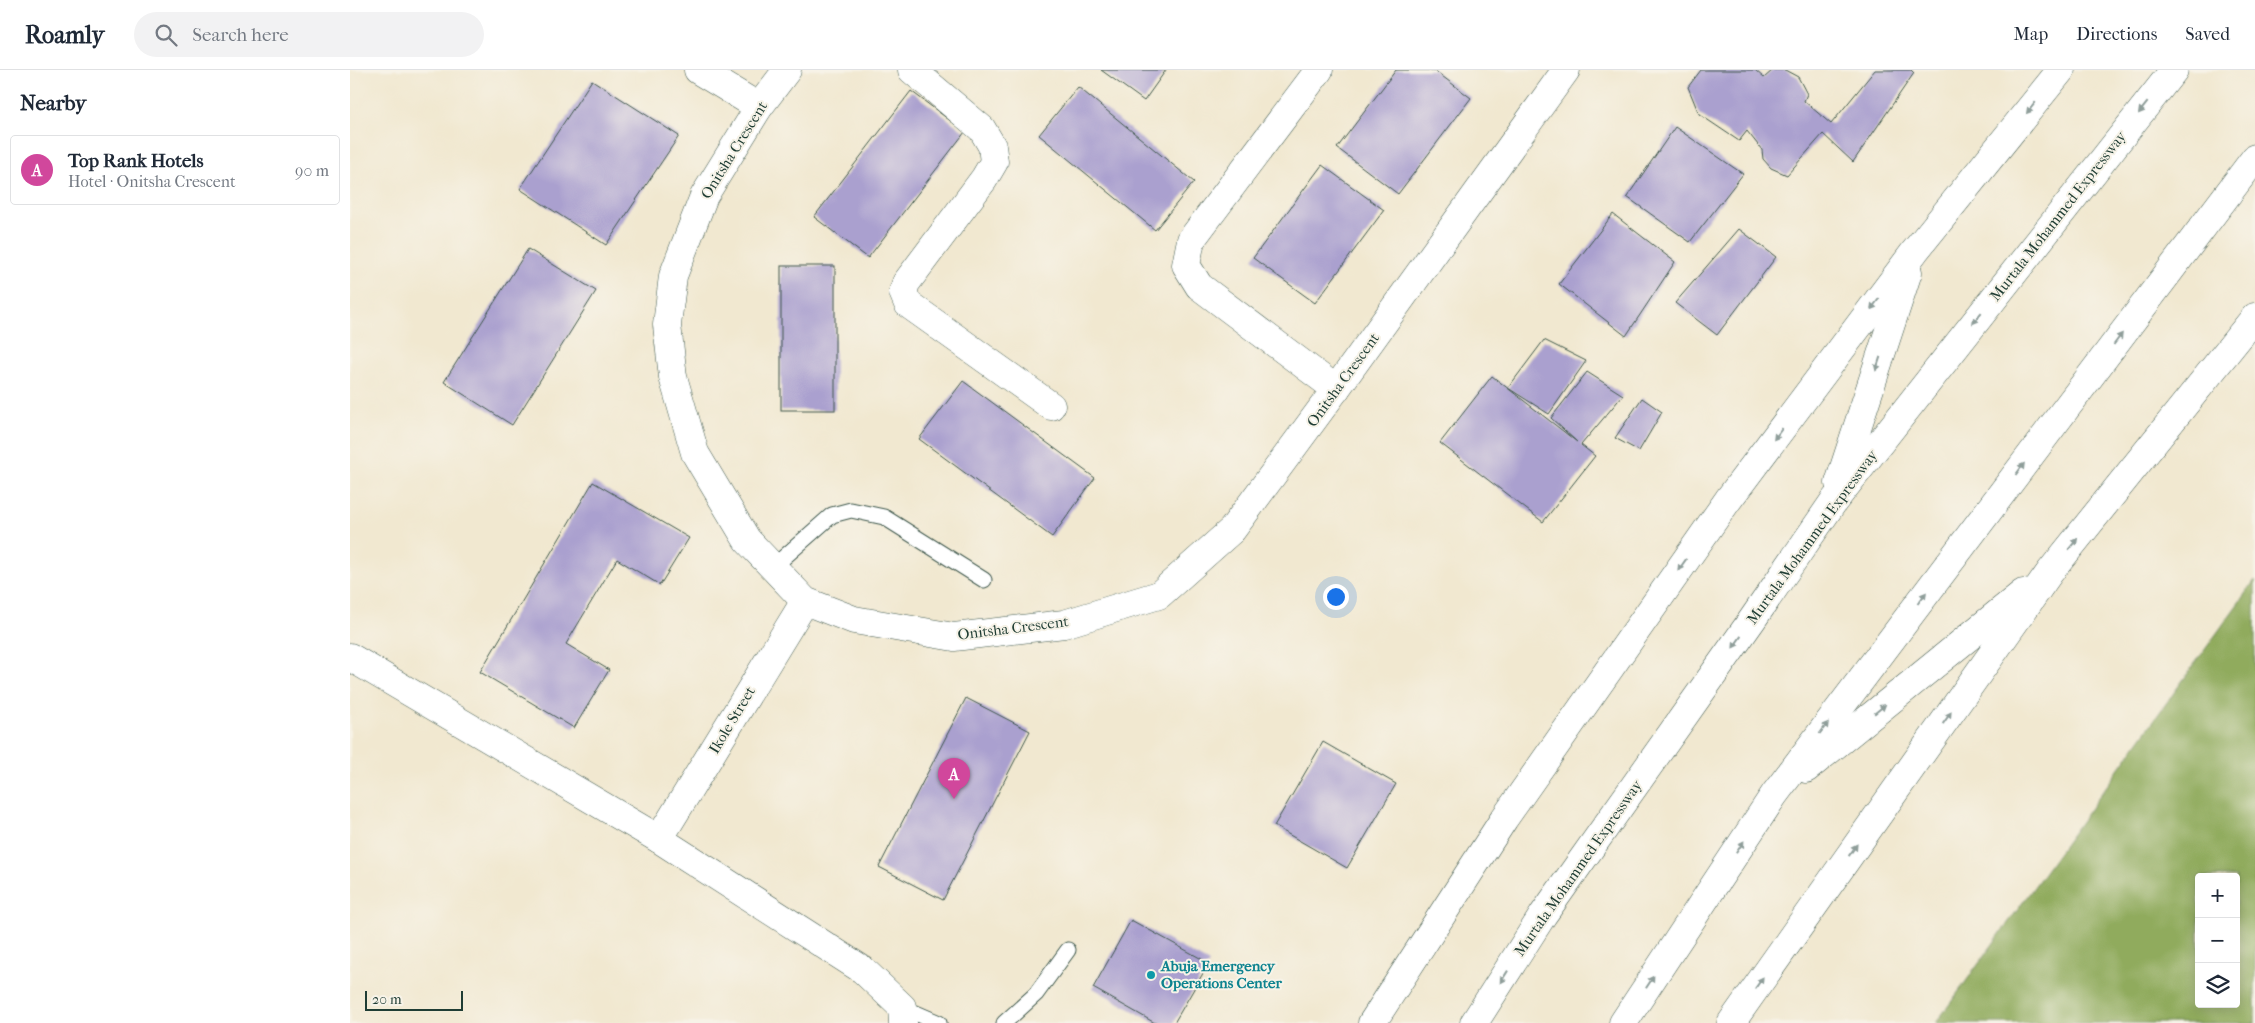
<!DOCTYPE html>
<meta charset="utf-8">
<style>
:root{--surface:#fff;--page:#f2f2f3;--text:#1f2937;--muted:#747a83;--line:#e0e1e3;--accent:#1f6fb2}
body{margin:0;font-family:"IM FELL French Canon",serif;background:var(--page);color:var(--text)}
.controls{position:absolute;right:15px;bottom:15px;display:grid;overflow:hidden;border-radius:5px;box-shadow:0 2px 12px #0003}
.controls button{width:45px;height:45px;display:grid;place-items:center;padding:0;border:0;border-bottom:1px solid var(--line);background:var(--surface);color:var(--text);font:25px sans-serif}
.scale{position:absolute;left:15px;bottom:12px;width:98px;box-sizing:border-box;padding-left:5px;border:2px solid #1f3d34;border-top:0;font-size:14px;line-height:18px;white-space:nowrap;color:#1f3d34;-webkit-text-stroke:4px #f7f3e8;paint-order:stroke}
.you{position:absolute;left:985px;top:526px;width:18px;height:18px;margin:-12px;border:4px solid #fff;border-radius:50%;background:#1a73e8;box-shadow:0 0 0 8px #1a73e833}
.badge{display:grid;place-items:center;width:32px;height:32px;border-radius:50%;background:var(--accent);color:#fff;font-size:16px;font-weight:700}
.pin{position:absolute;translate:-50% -41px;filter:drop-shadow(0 1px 2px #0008)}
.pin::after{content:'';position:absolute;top:26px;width:18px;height:15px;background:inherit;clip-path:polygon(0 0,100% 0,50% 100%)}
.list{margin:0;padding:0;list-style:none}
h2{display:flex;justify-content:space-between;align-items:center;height:65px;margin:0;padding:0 20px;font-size:21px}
h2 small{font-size:16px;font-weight:400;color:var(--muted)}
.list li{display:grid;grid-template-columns:32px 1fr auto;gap:15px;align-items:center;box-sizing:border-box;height:70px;margin:0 10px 10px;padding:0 10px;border:1px solid var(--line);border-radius:5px}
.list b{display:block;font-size:19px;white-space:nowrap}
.list p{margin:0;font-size:16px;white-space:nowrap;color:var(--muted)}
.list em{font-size:16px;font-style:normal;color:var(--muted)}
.icon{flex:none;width:28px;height:28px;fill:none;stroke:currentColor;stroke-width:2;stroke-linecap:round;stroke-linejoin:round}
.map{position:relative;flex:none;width:1905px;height:953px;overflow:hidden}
header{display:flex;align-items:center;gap:30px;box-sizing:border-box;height:70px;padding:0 25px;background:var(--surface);border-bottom:1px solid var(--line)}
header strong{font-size:24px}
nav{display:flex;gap:28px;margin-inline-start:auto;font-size:18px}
.search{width:350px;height:45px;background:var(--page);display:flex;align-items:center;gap:12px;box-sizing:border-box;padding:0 18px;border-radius:28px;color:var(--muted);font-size:19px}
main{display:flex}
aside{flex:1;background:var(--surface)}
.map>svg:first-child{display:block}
</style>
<header>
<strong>Roamly</strong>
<div class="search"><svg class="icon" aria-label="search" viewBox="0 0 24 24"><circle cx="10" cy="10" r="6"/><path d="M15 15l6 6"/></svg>Search here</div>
<nav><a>Map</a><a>Directions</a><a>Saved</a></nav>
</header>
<main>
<aside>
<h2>Nearby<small></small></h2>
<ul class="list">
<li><span class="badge" style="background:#d1479c">A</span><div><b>Top Rank Hotels</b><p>Hotel · Onitsha Crescent</p></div><em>90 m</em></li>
</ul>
</aside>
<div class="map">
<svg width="1905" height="953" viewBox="0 0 1905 953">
<rect width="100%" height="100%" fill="#f7f3e8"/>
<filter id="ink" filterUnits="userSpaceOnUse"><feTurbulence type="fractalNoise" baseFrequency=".02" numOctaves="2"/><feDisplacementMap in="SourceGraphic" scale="10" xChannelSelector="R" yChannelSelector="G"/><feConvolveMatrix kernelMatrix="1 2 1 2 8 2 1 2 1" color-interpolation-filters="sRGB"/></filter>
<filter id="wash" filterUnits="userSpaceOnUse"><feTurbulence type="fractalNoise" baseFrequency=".0096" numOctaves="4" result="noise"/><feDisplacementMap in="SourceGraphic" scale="20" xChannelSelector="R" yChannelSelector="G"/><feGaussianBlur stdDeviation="1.12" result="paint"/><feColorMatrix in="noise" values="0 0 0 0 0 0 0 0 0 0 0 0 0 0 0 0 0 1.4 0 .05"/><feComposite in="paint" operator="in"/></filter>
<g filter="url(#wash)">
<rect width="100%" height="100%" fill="#f1e8d0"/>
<path fill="#90ab5d" stroke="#587448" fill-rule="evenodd" d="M 1905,510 L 1905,953 L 1586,953 ZM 1849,807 L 1886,807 L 1886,934 L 1849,934 Z"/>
<g id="blocks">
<g fill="#aaa0cf">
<path d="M 751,0 L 816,0 L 794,31 Z"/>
<path d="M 1046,0 L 1084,0 L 1121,28 L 1048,124 L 987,78 Z"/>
<path d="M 1351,0 L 1405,0 L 1414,8 L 1423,0 L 1435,0 L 1448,7 L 1457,24 L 1454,31 L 1481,54 L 1525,0 L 1561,0 L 1564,3 L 1503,92 L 1473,64 L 1437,105 L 1421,98 L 1413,89 L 1412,80 L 1397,61 L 1389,71 L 1349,44 L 1338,17 Z"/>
<path d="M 242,10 L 329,66 L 256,175 L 170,119 Z"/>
<path d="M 728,17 L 844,112 L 805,160 L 689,65 Z"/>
<path d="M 561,21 L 615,62 L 518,188 L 464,147 Z"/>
<path d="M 1325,57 L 1393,104 L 1340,172 L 1277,127 Z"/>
<path d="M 972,95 L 1034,140 L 965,233 L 903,188 Z"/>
<path d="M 1263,144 L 1325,192 L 1276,266 L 1209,214 Z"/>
<path d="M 1389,159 L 1426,187 L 1367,265 L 1325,233 Z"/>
<path d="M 178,179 L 246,221 L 162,355 L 94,312 Z"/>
<rect x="431" y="196" width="54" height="144"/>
<path d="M 1194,270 L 1236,291 L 1199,344 L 1158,318 Z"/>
<path d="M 1237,302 L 1273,325 L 1231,375 L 1245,386 L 1193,452 L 1090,373 L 1142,306 L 1227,372 L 1201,348 Z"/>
<path d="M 613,311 L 745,408 L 702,467 L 569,369 Z"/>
<path d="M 1292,328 L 1312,342 L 1289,381 L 1265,368 Z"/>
<path d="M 243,412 L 339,468 L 310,515 L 267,489 L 216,574 L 259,600 L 224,658 L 130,602 Z"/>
<path d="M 616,628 L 680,661 L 593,830 L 529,797 Z"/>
<path d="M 973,672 L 1046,714 L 997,798 L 924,756 Z"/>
<path d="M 781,850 L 859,893 L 824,953 L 805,953 L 743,918 Z"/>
</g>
</g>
</g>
<g filter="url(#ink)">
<use href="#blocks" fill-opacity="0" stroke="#3e574b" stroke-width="1"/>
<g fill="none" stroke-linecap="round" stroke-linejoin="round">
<g stroke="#3e574b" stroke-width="17">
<g id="lane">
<path d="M 423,497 L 482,445 L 501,440 L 534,447 L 634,510"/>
<path d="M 552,937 L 589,953"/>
<path d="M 654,953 L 686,924 L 718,880"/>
</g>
</g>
<g stroke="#3e574b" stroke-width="29">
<g id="street">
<path d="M 348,0 L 409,37"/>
<path d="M 437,0 L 409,37 L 354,126 L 323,206 L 317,255 L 323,307 L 345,383 L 397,470 L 455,531 L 504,550 L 604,567 L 714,554 L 809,525 L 882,460 L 986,319 L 1216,0"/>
<path d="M 562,0 L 632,59 L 642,76 L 644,92 L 634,109 L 556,213 L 553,222 L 558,234 L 701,336"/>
<path d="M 969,0 L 841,170 L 836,195 L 849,216 L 986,319"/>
<path d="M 0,587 L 309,769 L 513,900 L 552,937 L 553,953"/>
<path d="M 309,769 L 455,531"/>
</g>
</g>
<g stroke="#3e574b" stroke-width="29">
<g id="highway">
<path d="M 1489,413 L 1558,202"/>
<path d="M 1456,699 L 1673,523"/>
<path d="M 1022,953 L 1154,749 L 1378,430 L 1565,181 L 1711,0"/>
<path d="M 1124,953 L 1193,845 L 1402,550 L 1484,431 L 1824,0"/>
<path d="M 1273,953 L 1424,725 L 1905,88"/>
<path d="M 1381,953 L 1700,502 L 1905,247"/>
</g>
</g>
<use href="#lane" stroke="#fff" stroke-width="15"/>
<use href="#street" stroke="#fff" stroke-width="28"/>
<use href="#highway" stroke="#fff" stroke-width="28"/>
</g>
<defs><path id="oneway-solid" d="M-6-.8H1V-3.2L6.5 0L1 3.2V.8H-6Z" transform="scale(1.25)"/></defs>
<g fill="#8f9e9a">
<use href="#oneway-solid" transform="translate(1681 38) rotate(129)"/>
<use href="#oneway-solid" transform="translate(1793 38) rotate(128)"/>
<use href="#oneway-solid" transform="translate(1525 234) rotate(127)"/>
<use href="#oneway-solid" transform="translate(1627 248) rotate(128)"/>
<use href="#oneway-solid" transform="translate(1768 269) rotate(-53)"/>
<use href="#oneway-solid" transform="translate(1528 294) rotate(108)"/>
<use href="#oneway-solid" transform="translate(1428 364) rotate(127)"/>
<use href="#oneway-solid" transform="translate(1670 399) rotate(-53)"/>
<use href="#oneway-solid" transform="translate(1723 474) rotate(-51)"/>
<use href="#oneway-solid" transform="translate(1332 495) rotate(125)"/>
<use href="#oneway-solid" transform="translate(1572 528) rotate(-53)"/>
<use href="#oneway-solid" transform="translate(1387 572) rotate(125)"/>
<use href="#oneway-solid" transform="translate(1530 639) rotate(-39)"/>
<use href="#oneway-solid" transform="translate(1597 648) rotate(-55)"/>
<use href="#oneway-solid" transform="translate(1474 658) rotate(-53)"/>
<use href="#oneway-solid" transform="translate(1390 777) rotate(-57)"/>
<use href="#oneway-solid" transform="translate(1503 780) rotate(-55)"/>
<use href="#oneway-solid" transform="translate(1154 907) rotate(122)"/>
<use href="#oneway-solid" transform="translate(1300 912) rotate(-57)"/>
<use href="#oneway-solid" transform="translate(1409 913) rotate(-55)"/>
</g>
</g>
<circle fill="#0f9aa8" stroke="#f7f3e8" stroke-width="2" cx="801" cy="905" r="5"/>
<g text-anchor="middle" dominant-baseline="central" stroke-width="4" stroke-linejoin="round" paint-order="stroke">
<g font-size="15" fill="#1f3d34" stroke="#f7f3e8">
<text transform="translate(384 80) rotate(-58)">Onitsha Crescent</text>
<text transform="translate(1708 146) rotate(-52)">Murtala Mohammed Expressway</text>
<text transform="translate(993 310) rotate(-54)">Onitsha Crescent</text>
<text transform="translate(1462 467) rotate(-54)">Murtala Mohammed Expressway</text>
<text transform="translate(663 558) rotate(-7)">Onitsha Crescent</text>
<text transform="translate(382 650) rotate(-59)">Ikole Street</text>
<text transform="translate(1228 798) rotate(-55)">Murtala Mohammed Expressway</text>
</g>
<g font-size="15" font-weight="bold" fill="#0d838f" stroke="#f7f3e8" text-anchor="start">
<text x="811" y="896">Abuja Emergency<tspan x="811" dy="17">Operations Center</tspan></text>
</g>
</g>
</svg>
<div class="controls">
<button>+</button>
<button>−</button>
<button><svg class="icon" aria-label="layers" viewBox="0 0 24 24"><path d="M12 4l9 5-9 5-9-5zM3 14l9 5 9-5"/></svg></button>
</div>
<div class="scale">20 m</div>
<div class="you"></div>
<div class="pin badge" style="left:604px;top:729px;background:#d1479c">A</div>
</div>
</main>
